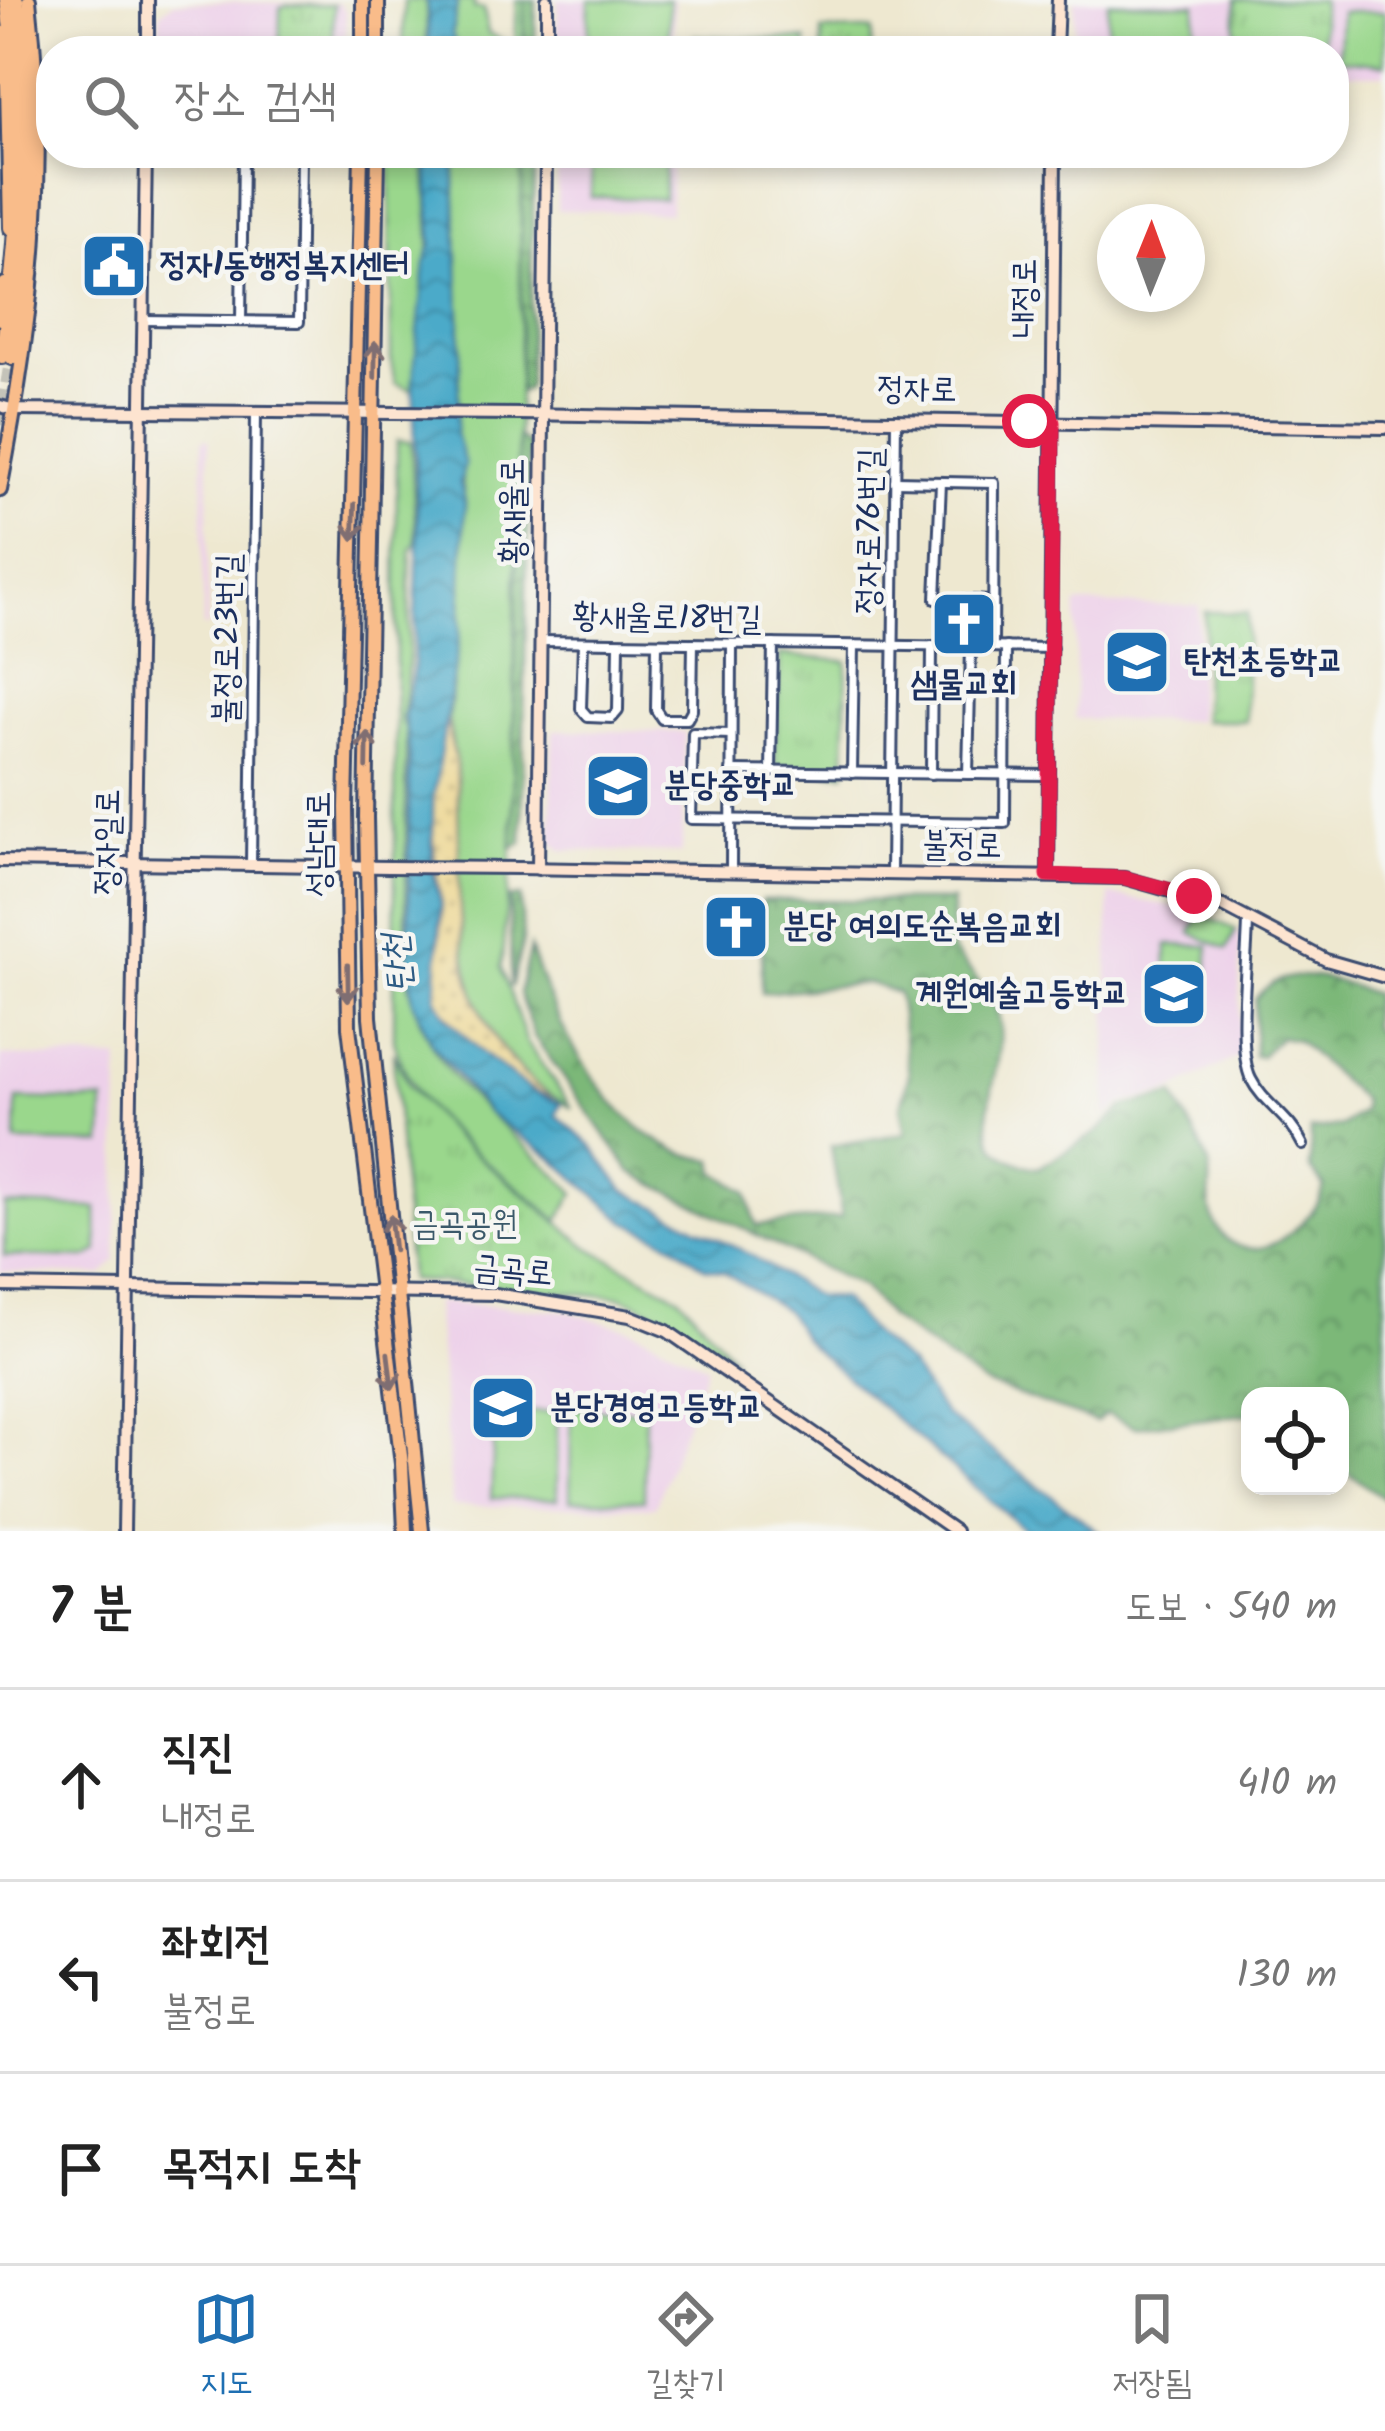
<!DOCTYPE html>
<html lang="ko">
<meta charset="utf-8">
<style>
:root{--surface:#fff;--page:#f6f6f6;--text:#222;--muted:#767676;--line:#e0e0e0;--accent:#1f6fb2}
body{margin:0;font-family:Kalam,"Poor Story",sans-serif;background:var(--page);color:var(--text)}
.controls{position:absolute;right:36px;bottom:36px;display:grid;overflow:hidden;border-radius:24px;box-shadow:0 6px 18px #0003}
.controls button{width:108px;height:108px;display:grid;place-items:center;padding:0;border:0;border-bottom:3px solid var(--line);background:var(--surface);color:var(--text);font:60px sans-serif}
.compass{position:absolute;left:1097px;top:204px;width:108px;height:108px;border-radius:50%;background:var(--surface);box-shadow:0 6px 18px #0003;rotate:1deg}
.stop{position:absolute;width:36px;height:36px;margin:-27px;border:9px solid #e11d48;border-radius:50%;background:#fff}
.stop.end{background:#e11d48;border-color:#fff;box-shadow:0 3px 12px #0008}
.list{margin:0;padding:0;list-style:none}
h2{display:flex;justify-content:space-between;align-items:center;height:156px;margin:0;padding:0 48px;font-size:51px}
h2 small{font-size:39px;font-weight:400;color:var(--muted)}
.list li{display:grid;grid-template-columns:78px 1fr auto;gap:36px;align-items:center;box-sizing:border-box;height:192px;padding:0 48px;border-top:3px solid var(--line)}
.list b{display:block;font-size:45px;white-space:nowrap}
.list p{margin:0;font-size:39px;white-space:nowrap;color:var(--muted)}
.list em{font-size:39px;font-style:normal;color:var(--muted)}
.icon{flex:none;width:66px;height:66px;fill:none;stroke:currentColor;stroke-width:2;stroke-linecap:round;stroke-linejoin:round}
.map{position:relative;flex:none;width:1385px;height:1531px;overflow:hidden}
.search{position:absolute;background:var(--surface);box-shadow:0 6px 18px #0003;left:36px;right:36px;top:36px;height:132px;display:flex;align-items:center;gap:30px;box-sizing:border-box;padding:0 42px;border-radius:48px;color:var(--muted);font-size:45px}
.sheet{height:732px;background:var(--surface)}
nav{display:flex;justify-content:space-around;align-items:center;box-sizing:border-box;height:168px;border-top:3px solid var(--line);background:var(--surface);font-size:33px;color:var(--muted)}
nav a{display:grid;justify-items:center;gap:6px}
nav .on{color:var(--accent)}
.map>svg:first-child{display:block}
</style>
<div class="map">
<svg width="1385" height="1531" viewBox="0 0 1385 1531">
<defs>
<pattern id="forest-crowns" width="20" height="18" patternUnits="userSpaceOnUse" patternTransform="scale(3)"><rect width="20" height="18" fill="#7bb878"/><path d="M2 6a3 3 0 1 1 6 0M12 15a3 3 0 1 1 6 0" fill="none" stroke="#649666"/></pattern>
<pattern id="sand-dots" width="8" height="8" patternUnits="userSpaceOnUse" patternTransform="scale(3)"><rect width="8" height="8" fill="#eeda9e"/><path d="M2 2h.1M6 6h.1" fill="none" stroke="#ccbb8a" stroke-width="1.8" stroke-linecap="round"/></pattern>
<pattern id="park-tufts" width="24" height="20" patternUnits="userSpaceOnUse" patternTransform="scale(3)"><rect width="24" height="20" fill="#9ad78c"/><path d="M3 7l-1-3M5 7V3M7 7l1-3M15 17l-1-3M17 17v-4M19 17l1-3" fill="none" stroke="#84b97b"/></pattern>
<pattern id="water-waves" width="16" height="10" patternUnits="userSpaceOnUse" patternTransform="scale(3)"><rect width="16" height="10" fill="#4baac9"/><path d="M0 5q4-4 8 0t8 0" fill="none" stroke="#3e8ba6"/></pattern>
</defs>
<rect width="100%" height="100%" fill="#f6f6f2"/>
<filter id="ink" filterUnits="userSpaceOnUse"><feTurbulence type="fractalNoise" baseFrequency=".00833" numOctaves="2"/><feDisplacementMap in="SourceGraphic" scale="24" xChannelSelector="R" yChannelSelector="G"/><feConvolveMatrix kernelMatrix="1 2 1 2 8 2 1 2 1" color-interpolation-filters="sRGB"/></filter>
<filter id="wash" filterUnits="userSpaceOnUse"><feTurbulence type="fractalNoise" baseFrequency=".004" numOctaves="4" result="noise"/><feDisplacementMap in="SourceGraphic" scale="48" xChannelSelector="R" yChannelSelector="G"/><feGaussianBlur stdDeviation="2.7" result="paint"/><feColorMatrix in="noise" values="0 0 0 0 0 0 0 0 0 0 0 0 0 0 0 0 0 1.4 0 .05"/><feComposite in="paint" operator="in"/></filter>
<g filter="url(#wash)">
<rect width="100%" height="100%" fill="#eee8d0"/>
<g fill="#edd0e9">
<path d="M 558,0 L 674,0 L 674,51 L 557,51 Z"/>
<path d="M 1075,0 L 1236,0 L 1235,51 L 1074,51 Z"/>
<path d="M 1322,0 L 1385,0 L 1385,74 L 1334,74 L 1334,51 L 1322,51 Z"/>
<path d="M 174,2 L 339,3 L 346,12 L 345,51 L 160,51 L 160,13 Z"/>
<path d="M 558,153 L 672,153 L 670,213 L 557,210 Z"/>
<path d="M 209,438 L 209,439 L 207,627 L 203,627 L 203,439 Z"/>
<path d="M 1076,604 L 1199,606 L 1197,721 L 1075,719 Z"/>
<path d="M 553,730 L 685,732 L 682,853 L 561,850 L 551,840 Z"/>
<path d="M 1109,895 L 1199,911 L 1240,932 L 1239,1056 L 1169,1092 L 1124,1102 L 1106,1116 Z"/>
<path d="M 0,1056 L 119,1059 L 116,1261 L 101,1275 L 0,1272 Z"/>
<path d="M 435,1302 L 564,1311 L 634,1330 L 707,1366 L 655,1507 L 452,1506 Z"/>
</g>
<g fill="#9ad78c" stroke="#5a8375" stroke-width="3">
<path d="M 404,0 L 426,0 L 427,51 L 403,51 Z"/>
<path d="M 458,0 L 474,0 L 474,8 L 484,9 L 488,33 L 515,46 L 517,0 L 524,0 L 523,51 L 459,51 L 452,34 Z"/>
<path d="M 589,0 L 669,0 L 669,51 L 588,51 Z"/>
<path d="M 1108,2 L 1196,4 L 1195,51 L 1107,51 Z"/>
<path d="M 1341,12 L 1385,12 L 1385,64 L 1339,59 Z"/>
<path d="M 390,153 L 425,153 L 430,242 L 412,390 L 395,383 L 391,362 Z"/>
<path d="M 454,153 L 522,153 L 512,848 L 501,968 L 527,1043 L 572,1108 L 535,1085 L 496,1042 L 469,986 L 460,951 L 456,766 L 448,719 L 460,631 L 465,502 L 456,435 L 461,347 Z"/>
<path d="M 592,153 L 665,153 L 664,199 L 591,197 Z"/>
<path d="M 397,441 L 411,442 L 416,542 L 411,550 C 407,608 413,663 401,720 L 406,729 L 406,967 C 423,1084 502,1116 575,1193 L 558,1221 C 500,1167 414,1123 394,1040 Z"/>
<path d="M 1200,914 L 1236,930 L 1227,949 L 1191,933 Z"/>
<path d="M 1167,945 L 1209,946 L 1207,1004 L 1166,1003 Z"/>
<path d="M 17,1099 L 104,1101 L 103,1144 L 16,1142 Z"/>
<path d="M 5,1205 L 97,1208 L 98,1251 L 86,1258 L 4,1256 Z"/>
<path d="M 571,1409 L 645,1410 L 644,1500 L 570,1500 Z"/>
<path d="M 495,1412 L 557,1412 L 557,1499 L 491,1498 Z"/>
</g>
<g fill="url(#forest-crowns)" stroke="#4b746b" stroke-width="3">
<path d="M 524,0 L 536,0 L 535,51 L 523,51 Z"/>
<path d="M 522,153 L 535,153 L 528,387 L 519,394 Z"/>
<path d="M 518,437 L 529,446 L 522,843 L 512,848 Z"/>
<path d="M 521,897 L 523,941 L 511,987 L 510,898 Z"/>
<path d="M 762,900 L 952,901 L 951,948 C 966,969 994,992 999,1018 C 1011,1076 947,1153 1038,1168 L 1096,1133 L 1125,1106 L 1174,1095 C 1185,1117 1199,1139 1208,1162 C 1214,1177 1207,1193 1210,1208 C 1218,1249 1255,1260 1286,1236 C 1304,1221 1320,1209 1324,1186 L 1310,1168 L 1311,1130 L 1342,1126 L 1363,1110 L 1362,1100 L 1297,1040 L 1280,1037 L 1261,1056 L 1254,1056 L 1255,999 C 1285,960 1336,980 1374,994 L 1371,1025 L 1385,1044 L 1385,1499 L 1340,1467 L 1340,1396 L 1250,1396 L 1250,1414 L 1135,1427 L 1106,1414 L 1096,1422 L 983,1383 L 891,1319 L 863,1288 L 632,1173 L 534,1036 L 519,993 L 530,948 C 557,1030 617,1150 714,1160 L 716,1172 L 747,1192 L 756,1225 L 842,1217 L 831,1146 L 906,1133 L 901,1107 L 909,1074 L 898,993 L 868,983 L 762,993 Z"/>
</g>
<path fill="url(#sand-dots)" stroke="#84847e" stroke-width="3" d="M 448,719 C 448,735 454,749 456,764 C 467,891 433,1010 551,1097 C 523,1094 442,1025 436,995 C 430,964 445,933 441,903 C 431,842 426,778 448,719 Z"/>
<g fill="url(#park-tufts)" stroke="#5a8375" stroke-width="3">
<path d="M 1236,0 L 1322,0 L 1322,51 L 1235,51 Z"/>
<path d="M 286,5 L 334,5 L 333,51 L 279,51 L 280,8 Z"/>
<path d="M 872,30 L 871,51 L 822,51 L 822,31 Z"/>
<path d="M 694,36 L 806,40 L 806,51 L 693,51 Z"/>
<path d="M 1205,612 L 1247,613 L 1245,721 L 1203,721 Z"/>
<path d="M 780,655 L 847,661 L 845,773 L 778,768 L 775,762 Z"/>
<path d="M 393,1052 L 409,1086 L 455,1138 L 588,1247 L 680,1297 L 735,1360 L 670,1318 L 622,1297 L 409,1280 Z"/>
</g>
<g fill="url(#water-waves)" stroke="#336c94" stroke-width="3">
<path d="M 427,0 L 458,0 L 452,34 L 459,51 L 429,51 Z"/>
<path d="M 427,153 L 454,153 L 461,347 L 456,435 L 465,464 L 460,482 L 465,501 L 460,631 L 433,799 L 432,866 L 441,904 L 436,997 L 447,1018 L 482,1053 L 531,1091 L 561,1104 L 556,1115 L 591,1145 L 624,1190 L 751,1255 L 817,1297 L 841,1298 L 875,1337 L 909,1364 L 944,1414 L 1098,1531 L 1026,1531 L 806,1342 L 786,1311 L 723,1271 L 704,1267 L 674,1244 L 625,1221 L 554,1159 L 488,1113 L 431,1043 L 413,1001 L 409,965 L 409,749 L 404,717 L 413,671 L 418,541 L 413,381 L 425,263 L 432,243 Z"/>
</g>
</g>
<g filter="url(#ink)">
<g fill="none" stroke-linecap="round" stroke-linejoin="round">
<path stroke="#c4c3b9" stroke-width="14" stroke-dasharray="14 7" stroke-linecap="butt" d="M 0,425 L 12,357"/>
<g stroke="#3b4b6f" stroke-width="14">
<g id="street">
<path d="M 143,320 L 299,322 L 301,153"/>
<path d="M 241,321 L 243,153"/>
<path d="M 895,481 L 994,483 L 993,647"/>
<path d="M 941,482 L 936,599 L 993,601"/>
<path d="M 541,641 L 1052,648"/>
<path d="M 583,642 L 581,709 L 588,717 L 612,718 L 618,711 L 619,643"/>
<path d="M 657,643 L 656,710 L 662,719 L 687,719 L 692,710 L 693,643"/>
<path d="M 731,734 L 693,733 L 691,819 L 1005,823 L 1006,647"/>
<path d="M 731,771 L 1048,775"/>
<path d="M 771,772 L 773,644"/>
<path d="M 852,773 L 854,646"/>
<path d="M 931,774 L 932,646"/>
<path d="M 968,774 L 971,647"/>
<path d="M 251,866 L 256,412"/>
<path d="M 731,871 L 732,644"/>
<path d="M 891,873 L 896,419"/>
<path d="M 1248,919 C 1248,956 1236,1049 1251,1079 C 1264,1105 1289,1115 1303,1145"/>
</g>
</g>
<g stroke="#3b4b6f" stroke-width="16">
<g id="secondary">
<path d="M 148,51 L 148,0"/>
<path d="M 547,51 L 547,0"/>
<path d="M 1056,51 L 1058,0"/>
<path d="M 0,406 L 15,410 L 394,413"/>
<path d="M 520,414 L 1385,428"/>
<path d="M 0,861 L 389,867"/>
<path d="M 519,868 L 1125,878 L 1223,906 L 1326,960 L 1385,977"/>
<path d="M 538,869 L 546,153"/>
<path d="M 1048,875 L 1055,153"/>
<path d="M 0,1286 L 495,1294 L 630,1316 L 667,1331 L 955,1531"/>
<path d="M 124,1531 L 146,153"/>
</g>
</g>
<g stroke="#3b4b6f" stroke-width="18">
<g id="primary">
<path d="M 378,0 L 378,51"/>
<path d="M 0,32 L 7,84 L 10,228"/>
<path d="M 363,51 L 363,0"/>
<path d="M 361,153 L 346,808 L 349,1027 L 402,1464 L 405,1531"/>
<path d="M 378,153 L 366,817 L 370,1017 L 422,1531"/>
<path d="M 0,319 L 5,284"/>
<path d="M 0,490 C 33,317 49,177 29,0"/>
</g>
</g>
<g stroke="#3b4b6f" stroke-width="20">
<g id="highway">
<path d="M 2,356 C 20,237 26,119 7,0"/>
<path d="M 12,357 C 33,240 37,117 16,0"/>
</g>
</g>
<use href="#street" stroke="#fff" stroke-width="8"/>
<use href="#secondary" stroke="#fde4d0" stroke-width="10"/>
<use href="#primary" stroke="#f9bc8a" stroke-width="12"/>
<use href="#highway" stroke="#f9bc8a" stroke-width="14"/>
<g stroke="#3b4b6f" stroke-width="16" stroke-linecap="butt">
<g id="secondary-bridge">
<path d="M 394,413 L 520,414"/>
<path d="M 389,867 L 519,868"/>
</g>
</g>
<use href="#secondary-bridge" stroke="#fde4d0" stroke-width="10"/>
</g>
<defs><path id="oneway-shaft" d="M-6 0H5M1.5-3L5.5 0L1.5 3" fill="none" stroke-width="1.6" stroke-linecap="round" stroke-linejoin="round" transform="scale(3)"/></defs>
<g stroke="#7f6e72">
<use href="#oneway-shaft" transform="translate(375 360) rotate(-89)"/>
<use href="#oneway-shaft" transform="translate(354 522) rotate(92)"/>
<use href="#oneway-shaft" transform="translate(367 750) rotate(-89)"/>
<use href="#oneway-shaft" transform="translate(348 983) rotate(89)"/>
<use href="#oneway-shaft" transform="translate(392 1233) rotate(-96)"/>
<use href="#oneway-shaft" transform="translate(390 1371) rotate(83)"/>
</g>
</g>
<g fill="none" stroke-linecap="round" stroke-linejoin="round" filter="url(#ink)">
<path stroke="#e11d48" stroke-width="15" d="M 1029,421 L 1053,422 L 1048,875 L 1125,878 L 1194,896"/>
</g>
<defs>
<g id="civic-square" transform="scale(3.45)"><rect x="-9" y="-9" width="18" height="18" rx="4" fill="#1f6fb2" stroke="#f6f6f2"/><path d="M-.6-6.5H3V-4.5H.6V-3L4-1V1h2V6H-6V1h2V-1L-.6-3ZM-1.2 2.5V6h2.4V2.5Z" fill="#fff"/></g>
<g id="church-square" transform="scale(3.45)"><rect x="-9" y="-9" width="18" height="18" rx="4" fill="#1f6fb2" stroke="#f6f6f2"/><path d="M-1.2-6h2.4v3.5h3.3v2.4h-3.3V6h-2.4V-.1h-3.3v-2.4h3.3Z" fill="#fff"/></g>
<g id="school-square" transform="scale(3.45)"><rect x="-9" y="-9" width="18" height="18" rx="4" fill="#1f6fb2" stroke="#f6f6f2"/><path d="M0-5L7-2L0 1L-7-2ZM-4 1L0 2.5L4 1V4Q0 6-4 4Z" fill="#fff"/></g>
</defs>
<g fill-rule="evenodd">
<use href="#civic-square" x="114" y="266"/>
<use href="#church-square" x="964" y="624"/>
<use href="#school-square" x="1137" y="662"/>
<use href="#school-square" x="618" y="786"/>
<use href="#church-square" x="736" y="927"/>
<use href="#school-square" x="1174" y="994"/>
<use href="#school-square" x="503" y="1408"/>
</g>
<g text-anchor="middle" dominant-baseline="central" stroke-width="9" stroke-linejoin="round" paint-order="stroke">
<g font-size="33" font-weight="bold" fill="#1b2f5e" stroke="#f6f6f2" text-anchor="start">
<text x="160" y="266">정자1동행정복지센터</text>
<text x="1184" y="662">탄천초등학교</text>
<text x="964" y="685" text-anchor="middle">샘물교회</text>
<text x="664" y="786">분당중학교</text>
<text x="783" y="927">분당 여의도순복음교회</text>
<text x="1128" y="994" text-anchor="end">계원예술고등학교</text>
<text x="550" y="1408">분당경영고등학교</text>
</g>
<g font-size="33" fill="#1b2f5e" stroke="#f6f6f2">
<text transform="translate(1026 298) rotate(-90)">내정로</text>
<text transform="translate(917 391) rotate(1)">정자로</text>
<text transform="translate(514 511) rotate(-90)">황새울로</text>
<text transform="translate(871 531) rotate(-89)">정자로76번길</text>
<text transform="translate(667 619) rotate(1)">황새울로18번길</text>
<text transform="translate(229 639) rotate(-89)">불정로23번길</text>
<text transform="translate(109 842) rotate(-89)">정자일로</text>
<text transform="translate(320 844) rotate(-90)">성남대로</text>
<text transform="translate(962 847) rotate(1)">불정로</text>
<text transform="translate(513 1272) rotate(5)">금곡로</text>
</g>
<g font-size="33" fill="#3b596a" stroke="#f6f6f2">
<text x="465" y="1225">금곡공원</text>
</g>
<g font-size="36" font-style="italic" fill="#2c5a83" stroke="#f6f6f2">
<text transform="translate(399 963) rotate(-96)">탄천</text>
</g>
</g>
</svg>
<div class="controls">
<button><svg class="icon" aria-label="locate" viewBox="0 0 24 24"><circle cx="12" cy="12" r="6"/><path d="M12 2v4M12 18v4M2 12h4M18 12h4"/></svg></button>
</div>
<svg class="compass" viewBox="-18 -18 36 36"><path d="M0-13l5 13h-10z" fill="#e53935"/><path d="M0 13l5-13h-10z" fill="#767676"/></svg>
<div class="stop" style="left:1029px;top:421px"></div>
<div class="stop end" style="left:1194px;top:896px"></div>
<div class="search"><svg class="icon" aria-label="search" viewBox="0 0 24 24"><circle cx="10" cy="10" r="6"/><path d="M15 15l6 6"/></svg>장소 검색</div>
</div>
<section class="sheet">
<h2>7 분<small>도보 · 540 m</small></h2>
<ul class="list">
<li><svg class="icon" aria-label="ahead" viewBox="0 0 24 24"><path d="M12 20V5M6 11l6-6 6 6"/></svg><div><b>직진</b><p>내정로</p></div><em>410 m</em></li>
<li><svg class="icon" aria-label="left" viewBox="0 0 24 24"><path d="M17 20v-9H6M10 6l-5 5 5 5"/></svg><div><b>좌회전</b><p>불정로</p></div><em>130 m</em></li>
<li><svg class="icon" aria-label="arrive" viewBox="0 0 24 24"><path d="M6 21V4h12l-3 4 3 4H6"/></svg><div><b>목적지 도착</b></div></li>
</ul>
</section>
<nav>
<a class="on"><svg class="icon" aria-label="map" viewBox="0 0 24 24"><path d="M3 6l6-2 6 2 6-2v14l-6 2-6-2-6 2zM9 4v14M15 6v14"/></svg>지도</a>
<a><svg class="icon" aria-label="directions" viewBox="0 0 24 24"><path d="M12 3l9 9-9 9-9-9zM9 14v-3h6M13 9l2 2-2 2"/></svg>길찾기</a>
<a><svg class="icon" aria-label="saved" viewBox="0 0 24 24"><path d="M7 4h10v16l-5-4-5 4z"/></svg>저장됨</a>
</nav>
